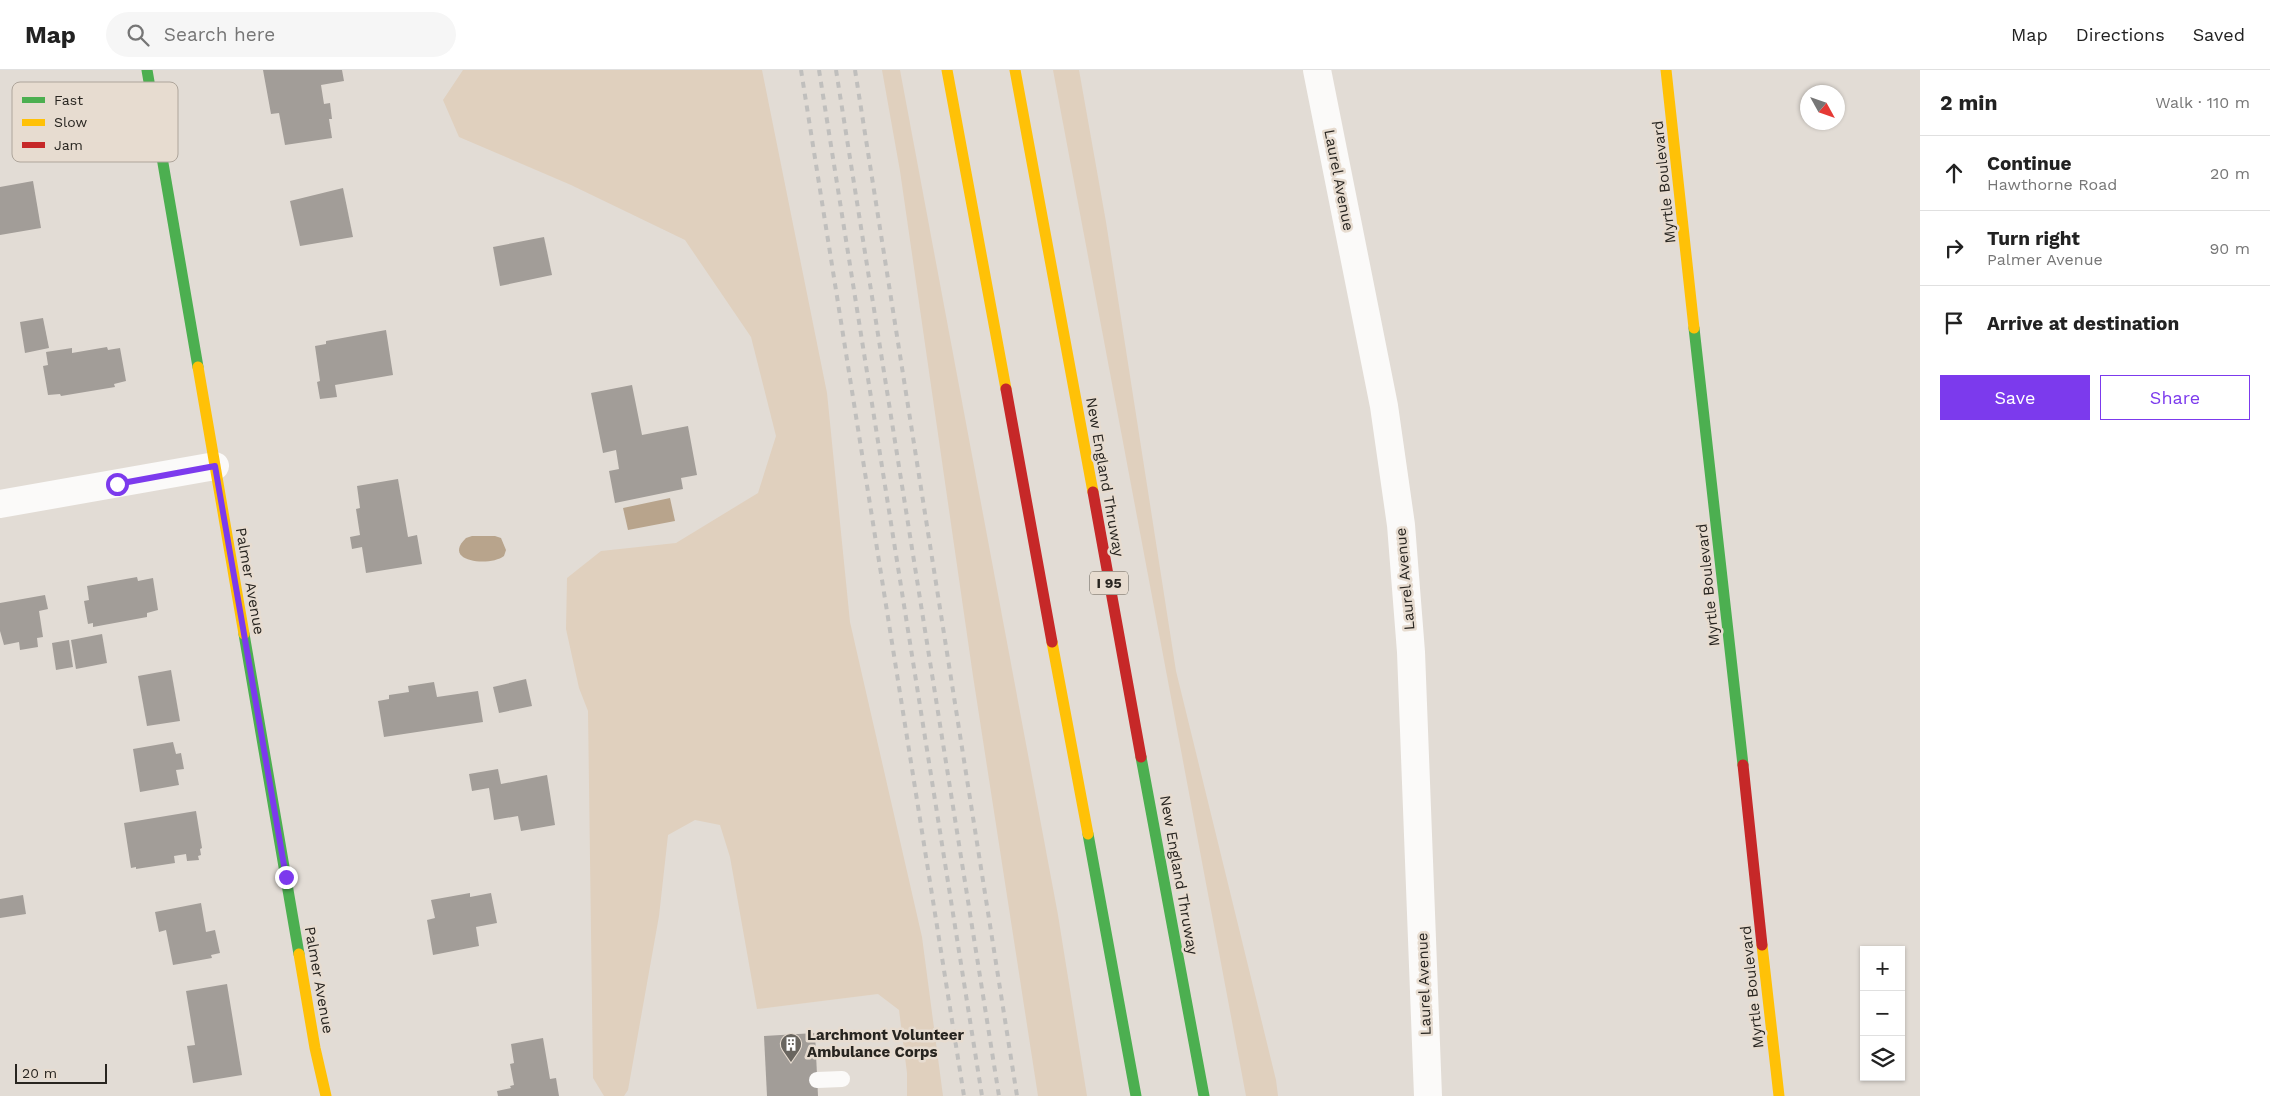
<!DOCTYPE html>
<meta charset="utf-8">
<style>
:root{--surface:#fff;--page:#f6f6f6;--text:#222;--muted:#767676;--line:#e0e0e0;--accent:#7c3aed}
body{margin:0;font-family:"Work Sans",sans-serif;background:var(--page);color:var(--text)}
.controls{position:absolute;right:15px;bottom:15px;display:grid;overflow:hidden;border-radius:0px;box-shadow:0 1px 4px #0004}
.controls button{width:45px;height:45px;display:grid;place-items:center;padding:0;border:0;border-bottom:1px solid var(--line);background:var(--surface);color:var(--text);font:25px sans-serif}
.compass{position:absolute;left:1800px;top:15px;width:45px;height:45px;border-radius:50%;background:var(--surface);box-shadow:0 1px 4px #0004;rotate:130deg}
.scale{position:absolute;left:15px;bottom:12px;width:92px;box-sizing:border-box;padding-left:5px;border:2px solid #282520;border-top:0;font-size:14px;line-height:18px;white-space:nowrap;color:#282520;-webkit-text-stroke:4px #e7dcd0;paint-order:stroke}
.stop{position:absolute;width:15px;height:15px;margin:-11px;border:4px solid #7c3aed;border-radius:50%;background:#fff}
.stop.end{background:#7c3aed;border-color:#fff;box-shadow:0 1px 5px #0008}
.list{margin:0;padding:0;list-style:none}
h2{display:flex;justify-content:space-between;align-items:center;height:65px;margin:0;padding:0 20px;font-size:21px}
h2 small{font-size:16px;font-weight:400;color:var(--muted)}
.list li{display:grid;grid-template-columns:32px 1fr auto;gap:15px;align-items:center;box-sizing:border-box;height:75px;padding:0 20px;border-top:1px solid var(--line)}
.list b{display:block;font-size:19px;white-space:nowrap}
.list p{margin:0;font-size:16px;white-space:nowrap;color:var(--muted)}
.list em{font-size:16px;font-style:normal;color:var(--muted)}
.actions{display:flex;gap:10px;padding:15px 20px}
.actions a{flex:1;padding:11px 0;border:1px solid var(--accent);border-radius:0px;text-align:center;font-size:18px;color:var(--accent)}
.actions .main{background:var(--accent);color:#fff}
.icon{flex:none;width:28px;height:28px;fill:none;stroke:currentColor;stroke-width:2;stroke-linecap:round;stroke-linejoin:round}
.map{position:relative;flex:none;width:1920px;height:1026px;overflow:hidden}
header{display:flex;align-items:center;gap:30px;box-sizing:border-box;height:70px;padding:0 25px;background:var(--surface);border-bottom:1px solid var(--line)}
header strong{font-size:24px}
nav{display:flex;gap:28px;margin-inline-start:auto;font-size:18px}
.search{width:350px;height:45px;background:var(--page);display:flex;align-items:center;gap:12px;box-sizing:border-box;padding:0 18px;border-radius:28px;color:var(--muted);font-size:19px}
main{display:flex}
aside{flex:1;background:var(--surface)}
.map>svg:first-child{display:block}
</style>
<header>
<strong>Map</strong>
<div class="search"><svg class="icon" aria-label="search" viewBox="0 0 24 24"><circle cx="10" cy="10" r="6"/><path d="M15 15l6 6"/></svg>Search here</div>
<nav><a>Map</a><a>Directions</a><a>Saved</a></nav>
</header>
<main>
<div class="map">
<svg width="1920" height="1026" viewBox="0 0 1920 1026">
<rect width="100%" height="100%" fill="#e2dcd5"/>
<g fill="#e0d0be">
<path d="M 463,0 L 762,0 L 827,323 L 850,552 L 922,867 L 943,1026 L 907,1026 L 907,1003 L 899,940 L 878,924 L 757,939 L 730,787 L 720,755 L 695,750 L 668,765 L 659,846 L 628,1020 L 624,1026 L 604,1026 L 593,1008 L 588,641 L 579,618 L 566,559 L 567,508 L 601,481 L 676,473 L 758,423 L 776,366 L 751,267 L 685,170 L 571,115 L 459,67 L 443,30 Z"/>
<path d="M 882,0 L 900,0 L 1058,845 L 1087,1026 L 1038,1026 L 973,606 L 900,101 Z"/>
<path d="M 1053,0 L 1079,0 L 1106,152 L 1176,601 L 1276,1010 L 1278,1026 L 1246,1026 Z"/>
</g>
<g fill="#b8a48c">
<path d="M 670,428 L 675,451 L 628,460 L 623,438 Z"/>
<path d="M 472,466 L 495,466 L 501,468 L 506,480 L 504,486 C 490,497 441,492 466,468 Z"/>
</g>
<g fill="#a29d98">
<path d="M 263,0 L 342,0 L 344,11 L 321,15 L 324,34 L 330,33 L 332,49 L 329,49 L 332,68 L 285,75 L 279,43 L 271,44 Z"/>
<path d="M 33,111 L 41,158 L 0,165 L 0,117 Z"/>
<path d="M 343,118 L 353,167 L 300,176 L 290,131 Z"/>
<path d="M 544,167 L 552,205 L 500,216 L 493,177 Z"/>
<path d="M 43,248 L 49,278 L 25,283 L 20,252 Z"/>
<path d="M 386,260 L 393,305 L 335,315 L 337,327 L 320,329 L 317,312 L 320,311 L 315,276 L 326,274 L 326,271 Z"/>
<path d="M 107,277 L 108,280 L 120,278 L 126,311 L 114,314 L 115,317 L 61,326 L 60,324 L 48,325 L 43,296 L 48,295 L 46,282 L 72,278 L 72,283 Z"/>
<path d="M 632,315 L 642,365 L 688,356 L 697,405 L 681,408 L 683,419 L 615,433 L 609,401 L 619,399 L 616,380 L 603,383 L 591,323 Z"/>
<path d="M 398,409 L 408,467 L 417,465 L 422,494 L 366,503 L 362,477 L 352,479 L 350,467 L 360,465 L 356,439 L 360,438 L 357,416 Z"/>
<path d="M 137,507 L 138,511 L 153,508 L 158,540 L 147,543 L 147,547 L 93,557 L 93,553 L 88,554 L 84,531 L 89,530 L 87,516 Z"/>
<path d="M 45,525 L 48,539 L 39,541 L 43,567 L 37,568 L 38,577 L 20,580 L 19,572 L 4,575 L 0,561 L 0,533 Z"/>
<path d="M 102,564 L 107,593 L 76,599 L 71,570 Z"/>
<path d="M 69,570 L 73,597 L 56,600 L 52,573 Z"/>
<path d="M 171,600 L 180,651 L 147,656 L 138,606 Z"/>
<path d="M 526,609 L 532,636 L 499,643 L 493,617 Z"/>
<path d="M 434,612 L 437,627 L 478,621 L 483,652 L 384,667 L 378,631 L 389,629 L 389,625 L 409,622 L 408,616 Z"/>
<path d="M 173,672 L 176,684 L 181,683 L 184,699 L 176,700 L 179,715 L 140,722 L 133,679 Z"/>
<path d="M 498,699 L 501,714 L 547,705 L 555,755 L 521,761 L 518,746 L 494,750 L 489,718 L 472,721 L 469,704 Z"/>
<path d="M 196,741 L 202,778 L 200,779 L 201,785 L 198,786 L 199,790 L 187,791 L 186,784 L 174,786 L 175,793 L 136,799 L 136,797 L 131,798 L 124,753 Z"/>
<path d="M 470,823 L 470,827 L 491,823 L 497,853 L 476,857 L 479,876 L 433,885 L 427,850 L 435,848 L 431,830 Z"/>
<path d="M 23,825 L 26,844 L 0,848 L 0,829 Z"/>
<path d="M 201,833 L 206,862 L 215,860 L 220,883 L 211,885 L 212,888 L 173,895 L 166,860 L 159,862 L 155,842 Z"/>
<path d="M 227,914 L 242,1005 L 193,1013 L 187,976 L 195,975 L 186,921 Z"/>
<path d="M 815,963 L 818,1026 L 767,1026 L 764,966 Z"/>
<path d="M 543,968 L 550,1009 L 556,1008 L 559,1026 L 498,1026 L 497,1021 L 511,1018 L 510,1016 L 514,1015 L 510,994 L 514,993 L 511,974 Z"/>
</g>
<g fill="none" stroke-linecap="round" stroke-linejoin="round">
<path stroke="#fbfaf9" stroke-width="16" d="M 817,1010 L 842,1009"/>
<g stroke="#fbfaf9" stroke-width="28">
<path d="M 1317,0 L 1384,336 L 1401,455 L 1411,582 L 1428,1026"/>
<path d="M 0,434 L 215,396"/>
</g>
<g stroke="#4caf50" stroke-width="11">
<path d="M 147,0 L 198,297"/>
<path d="M 1694,258 L 1743,695"/>
<path d="M 244,564 L 299,884"/>
<path d="M 1141,687 L 1204,1026"/>
<path d="M 1088,764 L 1136,1026"/>
</g>
<g stroke="#ffc107" stroke-width="11">
<path d="M 947,0 L 1006,319"/>
<path d="M 1015,0 L 1093,422"/>
<path d="M 1666,0 L 1694,258"/>
<path d="M 198,297 L 244,564"/>
<path d="M 1052,572 L 1088,764"/>
<path d="M 1762,875 L 1779,1026"/>
<path d="M 299,884 L 315,978 L 326,1026"/>
</g>
<g stroke="#c62828" stroke-width="11">
<path d="M 1006,319 L 1052,572"/>
<path d="M 1093,422 L 1141,687"/>
<path d="M 1743,695 L 1762,875"/>
</g>
<g stroke="#c0bfbd" stroke-width="4" stroke-dasharray="6 6" stroke-linecap="butt">
<path d="M 801,0 L 964,1026"/>
<path d="M 819,0 L 982,1026"/>
<path d="M 836,0 L 999,1026"/>
<path d="M 855,0 L 1017,1026"/>
</g>
</g>
<g fill="none" stroke-linecap="round" stroke-linejoin="round">
<path stroke="#7c3aed" stroke-width="6" d="M 117,414 L 215,396 L 286,807"/>
</g>
<defs>
<g id="building-pin" transform="scale(1.125)"><path d="M0 17L-7.5 6A9.5 9.5 0 1 1 7.5 6Z" fill="#69655f" stroke="#e7dcd0"/><path d="M-4-6H4V6H1V3H-1V6H-4ZM-2.5-4.3h1.7v1.8h-1.7ZM.8-4.3h1.7v1.8H.8ZM-2.5-1h1.7V.8h-1.7ZM.8-1h1.7V.8H.8Z" fill="#fff"/></g>
</defs>
<g fill-rule="evenodd">
<use href="#building-pin" x="791" y="974"/>
</g>
<g text-anchor="middle" dominant-baseline="central" stroke-width="5" stroke-linejoin="round" paint-order="stroke">
<rect fill="#e7dcd0" stroke="#615c55" stroke-width="1" x="1090" y="501.5" width="38" height="23" rx="4"/>
<g font-size="14" font-weight="bold" fill="#282520">
<text x="1109" y="513">I 95</text>
</g>
<g font-size="15" fill="#282520" stroke="#e7dcd0">
<text transform="translate(1339 110) rotate(79)">Laurel Avenue</text>
<text transform="translate(1664 112) rotate(-96)">Myrtle Boulevard</text>
<text transform="translate(1105 407) rotate(80)">New England Thruway</text>
<text transform="translate(1405 509) rotate(-95)">Laurel Avenue</text>
<text transform="translate(250 511) rotate(80)">Palmer Avenue</text>
<text transform="translate(1708 515) rotate(-96)">Myrtle Boulevard</text>
<text transform="translate(1179 805) rotate(80)">New England Thruway</text>
<text transform="translate(319 910) rotate(80)">Palmer Avenue</text>
<text transform="translate(1424 914) rotate(-92)">Laurel Avenue</text>
<text transform="translate(1752 917) rotate(-96)">Myrtle Boulevard</text>
</g>
<g font-size="15" font-weight="bold" fill="#282520" stroke="#e7dcd0" text-anchor="start">
<text x="807" y="965">Larchmont Volunteer<tspan x="807" dy="17">Ambulance Corps</tspan></text>
</g>
</g>
<rect x="12" y="12" width="166" height="80" rx="8" fill="#e7dcd0" stroke="#aea59b" stroke-width="1"/>
<rect x="22" y="27" width="23" height="6" fill="#4caf50"/>
<rect x="22" y="49" width="23" height="7" fill="#ffc107"/>
<rect x="22" y="72" width="23" height="6" fill="#c62828"/>
<g font-size="14" fill="#282520">
<text x="54" y="35">Fast</text>
<text x="54" y="57">Slow</text>
<text x="54" y="80">Jam</text>
</g>
</svg>
<div class="controls">
<button>+</button>
<button>−</button>
<button><svg class="icon" aria-label="layers" viewBox="0 0 24 24"><path d="M12 4l9 5-9 5-9-5zM3 14l9 5 9-5"/></svg></button>
</div>
<svg class="compass" viewBox="-18 -18 36 36"><path d="M0-13l5 13h-10z" fill="#e53935"/><path d="M0 13l5-13h-10z" fill="#767676"/></svg>
<div class="scale">20 m</div>
<div class="stop" style="left:117px;top:414px"></div>
<div class="stop end" style="left:286px;top:807px"></div>
</div>
<aside>
<h2>2 min<small>Walk · 110 m</small></h2>
<ul class="list">
<li><svg class="icon" aria-label="ahead" viewBox="0 0 24 24"><path d="M12 20V5M6 11l6-6 6 6"/></svg><div><b>Continue</b><p>Hawthorne Road</p></div><em>20 m</em></li>
<li><svg class="icon" aria-label="right" viewBox="0 0 24 24"><path d="M7 20v-9h11M14 6l5 5-5 5"/></svg><div><b>Turn right</b><p>Palmer Avenue</p></div><em>90 m</em></li>
<li><svg class="icon" aria-label="arrive" viewBox="0 0 24 24"><path d="M6 21V4h12l-3 4 3 4H6"/></svg><div><b>Arrive at destination</b></div></li>
</ul>
<div class="actions"><a class="main">Save</a><a>Share</a></div>
</aside>
</main>
